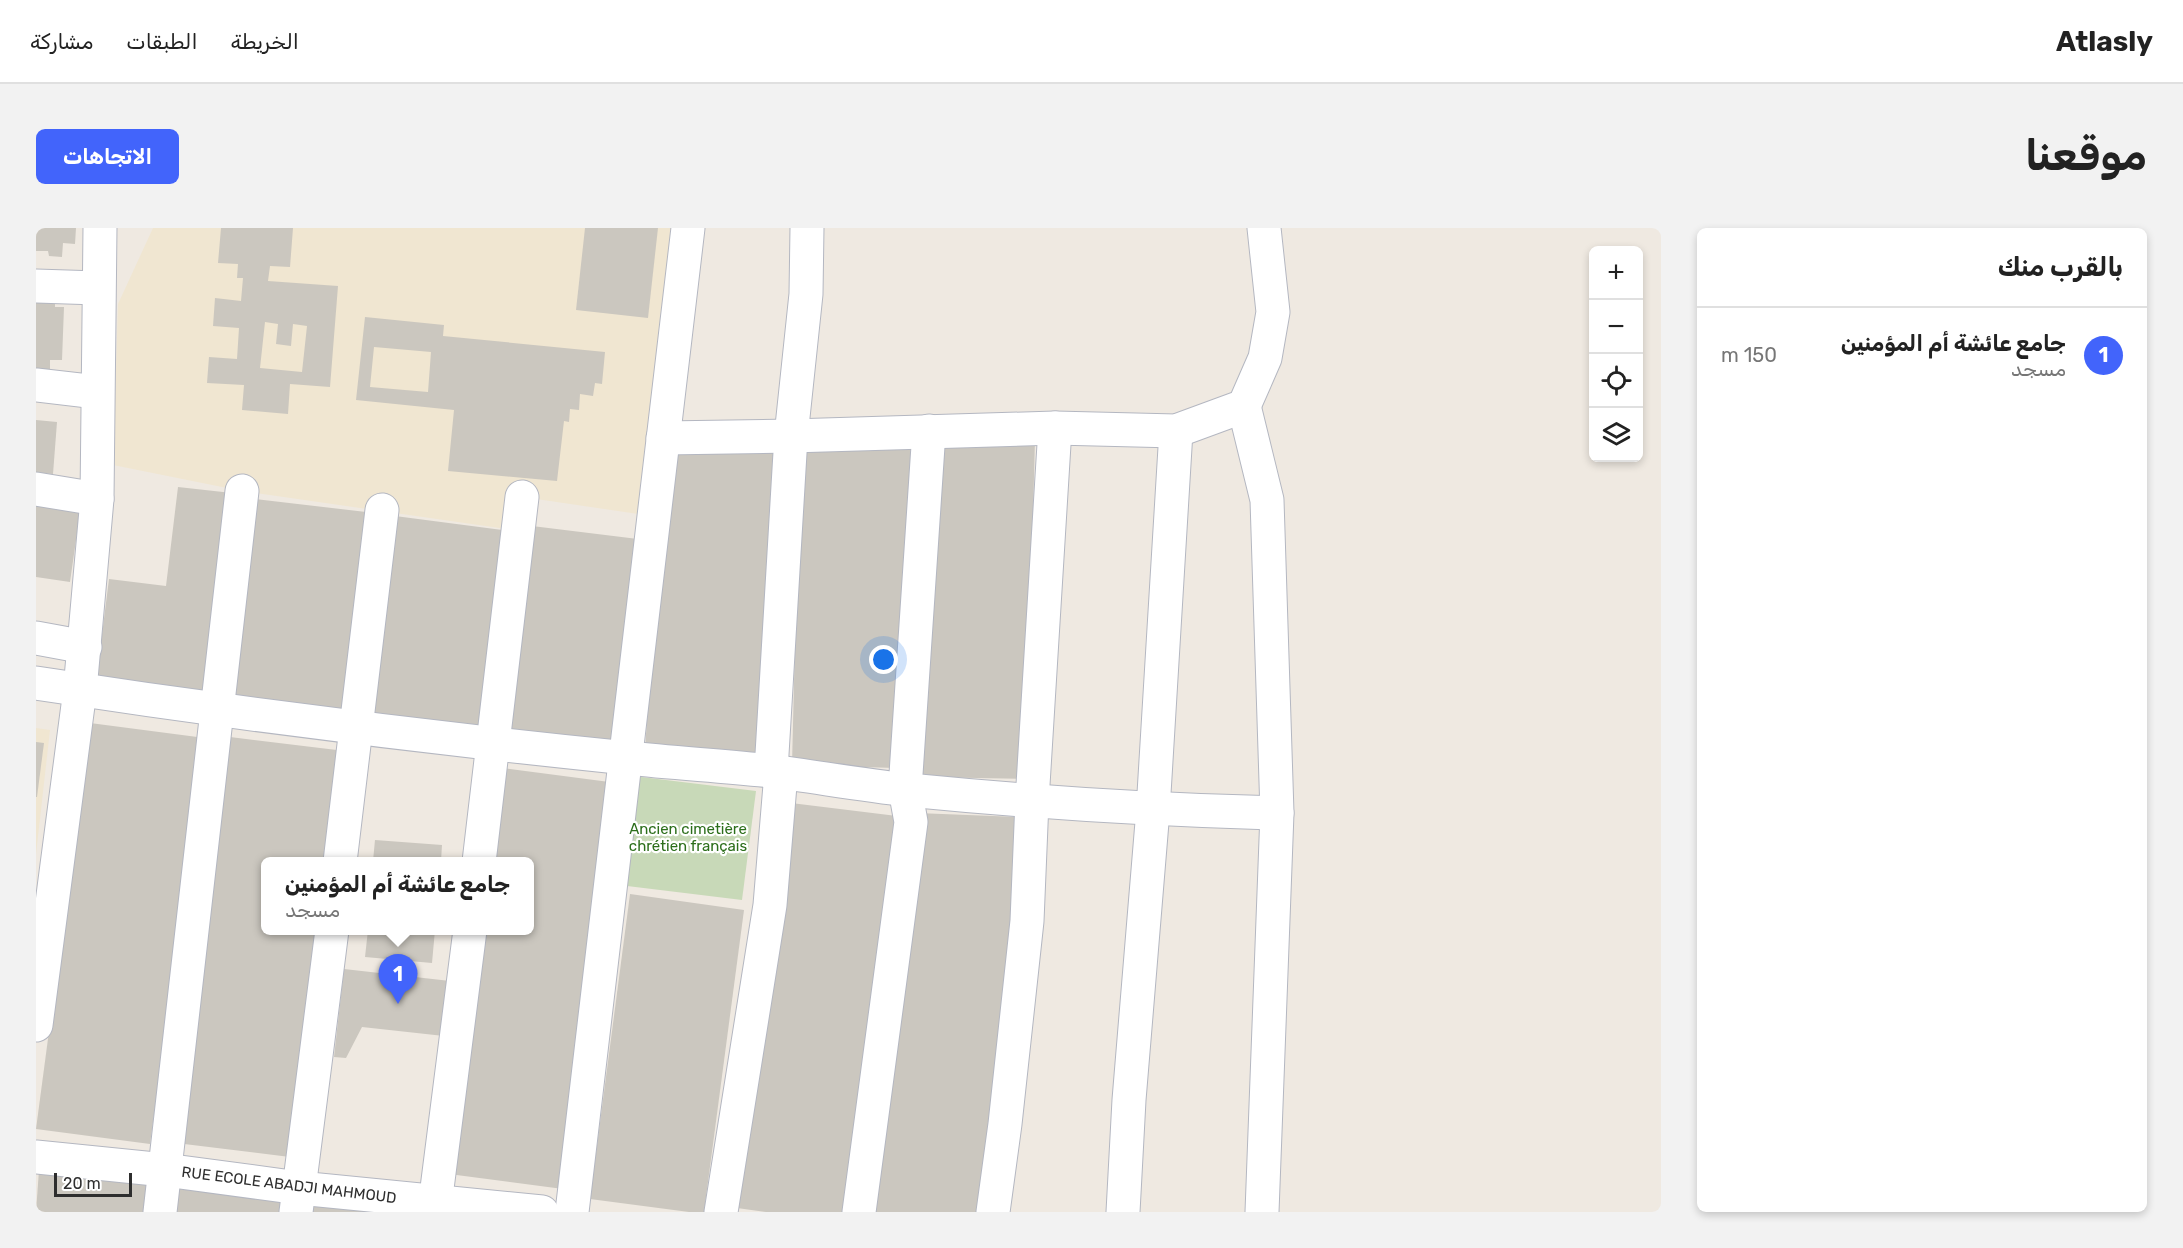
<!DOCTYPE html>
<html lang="ar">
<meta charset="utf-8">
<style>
:root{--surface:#fff;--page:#f2f2f2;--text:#222;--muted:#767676;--line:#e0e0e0;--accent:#4264fb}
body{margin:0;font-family:Rubik,Cairo,sans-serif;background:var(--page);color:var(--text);direction:rtl}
.controls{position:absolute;right:18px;top:18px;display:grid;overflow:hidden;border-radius:9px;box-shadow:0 3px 9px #0003}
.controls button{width:54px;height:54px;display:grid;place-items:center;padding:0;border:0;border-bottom:2px solid var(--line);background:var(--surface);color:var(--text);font:30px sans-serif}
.scale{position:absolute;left:18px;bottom:15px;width:78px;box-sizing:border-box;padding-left:6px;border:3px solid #2e2e2e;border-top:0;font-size:16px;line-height:21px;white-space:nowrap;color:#2e2e2e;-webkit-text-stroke:4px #fff;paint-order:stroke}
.you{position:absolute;left:848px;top:432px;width:21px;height:21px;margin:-15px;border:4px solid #fff;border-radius:50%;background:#1a73e8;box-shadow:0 0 0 9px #1a73e833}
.badge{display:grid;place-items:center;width:39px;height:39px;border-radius:50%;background:var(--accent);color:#fff;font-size:20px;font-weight:700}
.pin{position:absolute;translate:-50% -50px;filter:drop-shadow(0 2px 3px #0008)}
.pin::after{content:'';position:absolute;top:32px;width:21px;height:18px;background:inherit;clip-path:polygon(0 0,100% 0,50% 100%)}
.popup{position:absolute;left:225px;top:629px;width:273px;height:78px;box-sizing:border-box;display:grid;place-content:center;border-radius:9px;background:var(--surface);filter:drop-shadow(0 2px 4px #0005);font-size:20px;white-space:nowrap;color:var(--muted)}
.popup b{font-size:22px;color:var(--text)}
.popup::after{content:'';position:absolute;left:50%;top:100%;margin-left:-12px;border:12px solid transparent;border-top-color:var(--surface)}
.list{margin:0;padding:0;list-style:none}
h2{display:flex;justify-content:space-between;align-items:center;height:78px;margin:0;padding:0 24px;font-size:26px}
h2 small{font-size:20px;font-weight:400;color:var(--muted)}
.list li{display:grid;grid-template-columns:39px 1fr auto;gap:18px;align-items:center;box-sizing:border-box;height:96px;padding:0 24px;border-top:2px solid var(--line)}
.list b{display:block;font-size:22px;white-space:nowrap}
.list p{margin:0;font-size:20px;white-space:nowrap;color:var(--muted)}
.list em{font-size:20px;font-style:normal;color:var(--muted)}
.icon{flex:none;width:33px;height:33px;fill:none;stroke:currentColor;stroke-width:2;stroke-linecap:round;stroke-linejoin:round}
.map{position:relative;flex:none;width:1625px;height:984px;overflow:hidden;direction:ltr;border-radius:9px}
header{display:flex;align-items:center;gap:36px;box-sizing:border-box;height:84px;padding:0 30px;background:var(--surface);border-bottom:2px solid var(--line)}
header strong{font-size:28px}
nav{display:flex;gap:33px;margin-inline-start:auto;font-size:21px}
.intro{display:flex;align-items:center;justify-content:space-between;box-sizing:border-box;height:144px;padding:0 36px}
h1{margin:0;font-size:42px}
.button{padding:15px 27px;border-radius:9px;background:var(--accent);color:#fff;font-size:21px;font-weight:700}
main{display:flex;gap:36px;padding:0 36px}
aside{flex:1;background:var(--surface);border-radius:9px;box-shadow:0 3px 9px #0003}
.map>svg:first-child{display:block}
</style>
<header>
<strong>Atlasly</strong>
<nav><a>الخريطة</a><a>الطبقات</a><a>مشاركة</a></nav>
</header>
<div class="intro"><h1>موقعنا</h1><a class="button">الاتجاهات</a></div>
<main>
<aside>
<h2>بالقرب منك<small></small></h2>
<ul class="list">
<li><span class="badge">1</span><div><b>جامع عائشة أم المؤمنين</b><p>مسجد</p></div><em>150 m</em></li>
</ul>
</aside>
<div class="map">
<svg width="1625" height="984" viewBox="0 0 1625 984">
<rect width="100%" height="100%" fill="#efe9e1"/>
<g fill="#f0e6d1">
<path d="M 117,0 L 647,0 L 609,287 L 480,268 L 477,302 L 206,263 L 77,237 L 82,76 Z"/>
<path d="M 0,500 L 14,502 L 0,626 Z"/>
</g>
<path fill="#c8d9b8" d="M 597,548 L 720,563 L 706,672 L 583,657 Z"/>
<g fill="#cbc7bf" fill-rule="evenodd">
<path d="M 0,0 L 40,0 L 39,16 L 27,15 L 26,29 L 13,28 L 12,23 L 0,23 Z"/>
<path d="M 185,0 L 257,0 L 254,39 L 234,38 L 232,53 L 302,58 L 294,159 L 254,156 L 252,186 L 206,182 L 208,157 L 171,155 L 173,129 L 201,131 L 203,100 L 177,98 L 179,70 L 205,73 L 207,50 L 201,50 L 202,36 L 182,35 ZM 229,94 L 242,96 L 240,116 L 255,118 L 257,96 L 271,98 L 266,144 L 224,140 Z"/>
<path d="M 549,0 L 622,0 L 612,90 L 540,82 Z"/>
<path d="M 0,66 L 19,67 L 19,79 L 28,79 L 26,132 L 14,132 L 14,146 L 0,146 Z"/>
<path d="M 329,89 L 408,97 L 407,108 L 569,124 L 566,156 L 559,155 L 557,168 L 544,166 L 543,182 L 534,181 L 533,194 L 528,193 L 521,253 L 412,243 L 418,182 L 320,172 ZM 338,119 L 395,124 L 392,164 L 334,159 Z"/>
<path d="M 0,192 L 21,194 L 17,246 L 0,245 Z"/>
<path d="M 899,209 L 999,211 L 990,551 L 886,549 Z"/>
<path d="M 764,211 L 875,214 L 860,540 L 756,537 Z"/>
<path d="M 630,215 L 745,223 L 723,529 L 609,522 Z"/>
<path d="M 142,259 L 196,265 L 173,468 L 60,454 L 73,351 L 130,358 Z"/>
<path d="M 0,271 L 45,277 L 34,354 L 0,349 Z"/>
<path d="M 219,271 L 330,284 L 305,488 L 192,473 Z"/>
<path d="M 359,288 L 474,303 L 446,506 L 332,491 Z"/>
<path d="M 496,298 L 610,312 L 582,516 L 468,501 Z"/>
<path d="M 54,495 L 169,510 L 114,916 L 0,901 Z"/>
<path d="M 194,509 L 309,523 L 293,633 L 230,633 L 230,702 L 284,702 L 254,929 L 140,915 Z"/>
<path d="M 0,514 L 8,515 L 1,569 L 0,569 Z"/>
<path d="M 467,540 L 581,555 L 527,961 L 413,946 L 445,702 L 494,702 L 494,634 L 455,633 Z"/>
<path d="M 755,575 L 869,589 L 816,984 L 730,984 L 701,980 Z"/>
<path d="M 881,585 L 984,589 L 983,698 L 948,984 L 832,984 Z"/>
<path d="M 339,612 L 406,617 L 405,633 L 337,633 Z"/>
<path d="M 594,666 L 708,682 L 668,984 L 653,984 L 554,971 Z"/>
<path d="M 332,702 L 399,702 L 396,735 L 329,729 Z"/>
<path d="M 308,741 L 423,754 L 417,809 L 326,799 L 310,830 L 298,829 Z"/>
<path d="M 3,942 L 117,956 L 113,984 L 0,984 Z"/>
<path d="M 135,960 L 250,974 L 248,984 L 132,984 Z"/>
<path d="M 275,973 L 350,984 L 273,984 Z"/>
</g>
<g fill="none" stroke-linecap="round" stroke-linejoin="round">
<g stroke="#b4b7c1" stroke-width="35">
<g id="minor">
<path d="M 0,58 L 62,60"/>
<path d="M 0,157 L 61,164"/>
<path d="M 1208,178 L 1231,272 L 1241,585 L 1226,984"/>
<path d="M 627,210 L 755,208 L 1019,200 L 1140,203 L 1208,178 L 1229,130 L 1237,84 L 1228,0"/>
<path d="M 0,261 L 61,271"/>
<path d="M 0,410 L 49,419"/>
<path d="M 0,455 C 196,485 394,510 591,530 C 639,535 687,538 735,543 C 781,549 826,557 872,562 C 995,574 1118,582 1241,585"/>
<path d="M 735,543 L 755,208 L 770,66 L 771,0"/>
<path d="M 304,634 L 346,282"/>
<path d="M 443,634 L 486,269"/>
<path d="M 0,797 L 44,462 L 61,271 L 64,0"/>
<path d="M 0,929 L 129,942 L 263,960 L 506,984"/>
<path d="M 124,984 L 206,263"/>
<path d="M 260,984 L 296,702"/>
<path d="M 398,984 L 434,702"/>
<path d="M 536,984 L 652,0"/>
<path d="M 685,984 L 734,677 L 745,545"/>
<path d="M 823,984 L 875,594 L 869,561 L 893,203"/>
<path d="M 957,984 L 969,896 L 991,693 L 996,573 L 1019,200"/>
<path d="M 1087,984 L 1093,872 L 1117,582 L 1140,203"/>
</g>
</g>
<use href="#minor" stroke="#fff" stroke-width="33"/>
</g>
<g text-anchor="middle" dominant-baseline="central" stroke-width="4.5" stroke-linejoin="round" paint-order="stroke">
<g font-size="15" fill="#2c6e1b" stroke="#fff">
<text x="652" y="601">Ancien cimetière<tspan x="652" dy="17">chrétien français</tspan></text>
</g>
<g font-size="15" fill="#2e2e2e" stroke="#fff">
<text transform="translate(253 957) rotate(7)">RUE ECOLE ABADJI MAHMOUD</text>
</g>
</g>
</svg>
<div class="controls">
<button>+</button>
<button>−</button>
<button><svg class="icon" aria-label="locate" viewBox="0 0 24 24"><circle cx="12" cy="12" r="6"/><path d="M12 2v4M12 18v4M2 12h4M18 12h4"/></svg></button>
<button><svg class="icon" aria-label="layers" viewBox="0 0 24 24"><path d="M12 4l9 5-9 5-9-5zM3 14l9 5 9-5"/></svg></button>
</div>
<div class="scale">20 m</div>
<div class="you"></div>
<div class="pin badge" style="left:362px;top:776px">1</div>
<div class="popup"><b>جامع عائشة أم المؤمنين</b>مسجد</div>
</div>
</main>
